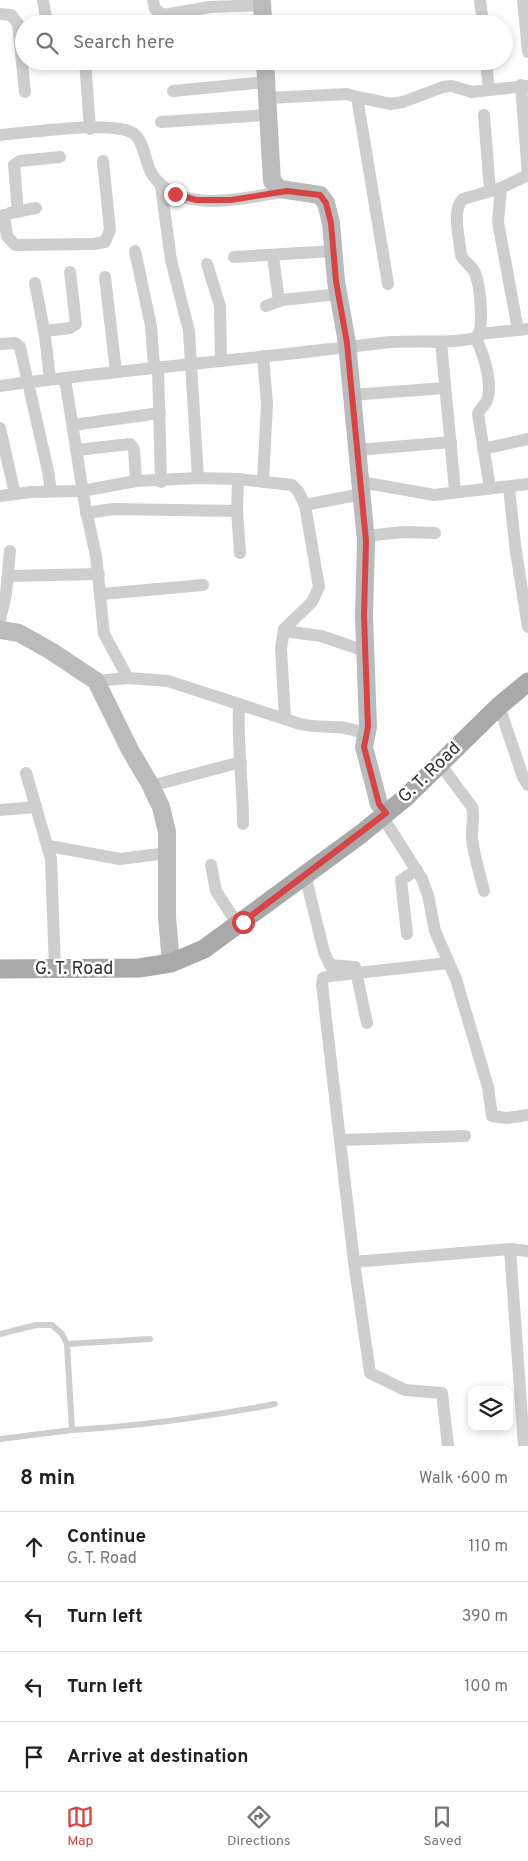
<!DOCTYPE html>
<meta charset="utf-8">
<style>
:root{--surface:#fff;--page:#f6f6f6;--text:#202124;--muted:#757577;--line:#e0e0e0;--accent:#d64545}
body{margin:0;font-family:Overpass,sans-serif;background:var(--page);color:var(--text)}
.controls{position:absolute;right:15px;bottom:15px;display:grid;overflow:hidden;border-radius:10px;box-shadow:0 2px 8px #0003}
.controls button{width:45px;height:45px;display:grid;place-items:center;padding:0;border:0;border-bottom:1px solid var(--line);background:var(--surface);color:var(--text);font:25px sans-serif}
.stop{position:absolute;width:15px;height:15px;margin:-11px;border:4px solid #d64545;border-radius:50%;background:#fff}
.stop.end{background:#d64545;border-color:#fff;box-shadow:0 1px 5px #0008}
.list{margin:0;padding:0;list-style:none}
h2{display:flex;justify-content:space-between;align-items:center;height:65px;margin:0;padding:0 20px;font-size:21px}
h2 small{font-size:16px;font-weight:400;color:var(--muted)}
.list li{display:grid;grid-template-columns:32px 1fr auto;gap:15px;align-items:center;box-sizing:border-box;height:70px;padding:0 20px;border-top:1px solid var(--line)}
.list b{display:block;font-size:19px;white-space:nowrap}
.list p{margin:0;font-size:16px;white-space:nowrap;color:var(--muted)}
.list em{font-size:16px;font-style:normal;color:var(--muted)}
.icon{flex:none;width:28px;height:28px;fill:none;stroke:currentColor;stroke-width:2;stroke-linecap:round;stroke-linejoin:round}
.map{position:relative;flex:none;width:528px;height:1446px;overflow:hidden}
.search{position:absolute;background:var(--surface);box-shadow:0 2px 8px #0003;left:15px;right:15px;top:15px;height:55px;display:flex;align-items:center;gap:12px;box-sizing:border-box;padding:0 18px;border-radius:28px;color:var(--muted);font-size:19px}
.sheet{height:345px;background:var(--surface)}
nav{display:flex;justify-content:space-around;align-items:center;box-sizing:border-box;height:70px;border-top:1px solid var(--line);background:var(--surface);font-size:14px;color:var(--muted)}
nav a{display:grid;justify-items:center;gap:2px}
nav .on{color:var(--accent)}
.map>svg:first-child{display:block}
</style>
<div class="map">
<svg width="528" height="1446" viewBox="0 0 528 1446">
<rect width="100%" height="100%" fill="#fff"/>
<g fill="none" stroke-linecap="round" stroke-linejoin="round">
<g stroke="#cecece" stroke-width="6">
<path d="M 0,1334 L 36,1325 L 52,1325 L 62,1334 L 67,1344 L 72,1430 C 141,1426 207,1417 275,1404"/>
<path d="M 67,1344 L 150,1339"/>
<path d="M 0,1439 L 72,1430"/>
</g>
<g stroke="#cecece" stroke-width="12">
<path d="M 43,0 L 47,24"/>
<path d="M 153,0 L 155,9 L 163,15 L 210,7 L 262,5"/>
<path d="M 480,0 L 483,24"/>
<path d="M 523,0 L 528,52"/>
<path d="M 0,14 L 11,15 L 18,24 L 25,92"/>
<path d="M 85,61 L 90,129"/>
<path d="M 486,61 L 489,90 L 528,86"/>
<path d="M 521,85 L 528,175"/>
<path d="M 173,91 L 267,82"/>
<path d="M 357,97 L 391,104 L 403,102 L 443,87 L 452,86 L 472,92 L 489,90"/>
<path d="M 268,98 L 347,94 L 357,97 L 388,284"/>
<path d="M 484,115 L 490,191"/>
<path d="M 161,122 L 267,115"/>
<path d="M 0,135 C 28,133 109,120 133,133 C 144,140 145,163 152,174 C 180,217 246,197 287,191"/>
<path d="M 161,186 L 171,260 L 189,331 L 198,478"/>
<path d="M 501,188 L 498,222 L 518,330"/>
<path d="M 18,212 L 14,165 L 20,161 L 60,157"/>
<path d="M 10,213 L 36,208"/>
<path d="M 4,215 L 7,236 L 15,245 L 94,244 L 105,242 L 110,230 L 103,161"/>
<path d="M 135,251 L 151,326 L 154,367"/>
<path d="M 273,256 L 279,301"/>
<path d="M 234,257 L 334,251"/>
<path d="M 207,264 L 220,306 L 221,361"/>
<path d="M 105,277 L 116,372"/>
<path d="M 35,283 L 45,336 L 50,379"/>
<path d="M 266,306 L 282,300 L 339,294"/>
<path d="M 44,331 L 70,328 L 76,324 L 70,272"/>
<path d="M 479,334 L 528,329"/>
<path d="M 476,338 C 483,354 492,379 488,397 C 487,405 480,407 478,414 L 490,488"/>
<path d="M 441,342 L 455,491"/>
<path d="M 0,344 L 15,343 L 20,347 L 48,471 L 51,491"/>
<path d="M 263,356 L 267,404 L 263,482"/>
<path d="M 158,367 L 161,482"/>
<path d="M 65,379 L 85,505 L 96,556 L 104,634 L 128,678"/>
<path d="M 0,386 C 127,369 255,359 381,343 C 413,339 445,345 476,338 C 485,329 480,285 475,273 C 472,265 464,263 461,255 C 460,239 451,210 463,199 L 501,188 L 528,175"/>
<path d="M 351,395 L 445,388"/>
<path d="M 73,425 L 160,413"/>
<path d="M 0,428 L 15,494"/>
<path d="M 483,449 L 528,439"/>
<path d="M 77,450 L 130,444 L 134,449 L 136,481"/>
<path d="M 358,450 L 451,442"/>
<path d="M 238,479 L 237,511 L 240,553"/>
<path d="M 361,482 L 434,495 L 528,484"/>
<path d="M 509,487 L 515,545 L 528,627"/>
<path d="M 0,496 L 31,492 L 82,491 L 136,481 L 198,478 L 238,479 L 292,485 L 298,491 L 305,505"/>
<path d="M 86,513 L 113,509 L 237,511"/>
<path d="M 366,536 L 403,532 L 435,533"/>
<path d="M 8,576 L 99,574"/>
<path d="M 102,594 L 203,585"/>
<path d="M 0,620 L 6,594 L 10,551"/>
<path d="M 284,631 L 321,636 L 365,651"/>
<path d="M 96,681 L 128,678 L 168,681 L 300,724 C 327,730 339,722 367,735"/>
<path d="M 239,704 C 237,744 243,784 243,824"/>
<path d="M 499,706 L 523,777 L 528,785"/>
<path d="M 285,719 L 281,649 L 284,629 L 312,602 L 319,587 L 305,505 L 362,494"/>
<path d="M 440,764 L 472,807 C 475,817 471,828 472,839 C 474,856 480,874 484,891"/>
<path d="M 26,773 L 51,859 L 55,970"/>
<path d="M 151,786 L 241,762"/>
<path d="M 0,810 L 36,807"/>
<path d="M 382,816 L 422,879 L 428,895 L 435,931 L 456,979 L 488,1087 L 492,1116 L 507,1118 L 528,1115"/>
<path d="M 49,846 L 120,859 L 167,853"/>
<path d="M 211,865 L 216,891 L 238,925"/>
<path d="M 305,875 L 324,952 L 330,965 L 355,967 L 367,1023"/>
<path d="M 407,934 L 401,880 L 417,870"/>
<path d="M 448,963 L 330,976 L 323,978 L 322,984 L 354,1262 L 370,1373 L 405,1390 L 442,1393 L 448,1446"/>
<path d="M 340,1140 L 465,1136"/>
<path d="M 354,1262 L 510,1249"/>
<path d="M 524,1446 L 510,1249 L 528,1251"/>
</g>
<g stroke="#bbb" stroke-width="18">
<path d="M 262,0 L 263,24"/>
<path d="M 265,61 L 272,181 L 280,189 L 320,195 L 326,203 L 331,223 L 336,281 L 347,343 L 366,541 L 364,616 L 368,727 L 364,747 L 379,804 L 386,813"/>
<path d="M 0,630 L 19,633 L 51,651 L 96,681 L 130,750 L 150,784 L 161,807 L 167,832 L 167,917 L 171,963"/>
</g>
<path stroke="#a9a9a9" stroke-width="19" d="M 0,969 L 139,968 L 171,963 L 204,949 L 361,834 L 405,798 L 499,706 L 528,682"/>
</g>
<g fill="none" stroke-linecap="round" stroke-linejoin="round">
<path stroke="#d64545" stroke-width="6" d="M 175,194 L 196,200 L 231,200 L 287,191 L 320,195 L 326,203 L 331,223 L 336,281 L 347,343 L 366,541 L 364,616 L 368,727 L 364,747 L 379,804 L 386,813 L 243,922"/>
</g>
<g text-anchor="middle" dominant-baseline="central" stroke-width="5" stroke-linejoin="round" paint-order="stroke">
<g font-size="18" fill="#313131" stroke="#fff">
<text transform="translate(430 773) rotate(-44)">G. T. Road</text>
<text x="74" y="969">G. T. Road</text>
</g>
</g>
</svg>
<div class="controls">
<button><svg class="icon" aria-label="layers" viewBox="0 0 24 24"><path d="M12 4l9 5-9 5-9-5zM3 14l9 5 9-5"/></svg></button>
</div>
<div class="stop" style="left:243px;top:922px"></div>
<div class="stop end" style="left:175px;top:194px"></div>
<div class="search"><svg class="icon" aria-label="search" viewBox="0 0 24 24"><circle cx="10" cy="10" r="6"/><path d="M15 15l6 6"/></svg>Search here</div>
</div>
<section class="sheet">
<h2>8 min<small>Walk · 600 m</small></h2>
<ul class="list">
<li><svg class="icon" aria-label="ahead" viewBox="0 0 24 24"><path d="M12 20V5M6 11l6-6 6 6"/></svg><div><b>Continue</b><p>G. T. Road</p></div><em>110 m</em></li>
<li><svg class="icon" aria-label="left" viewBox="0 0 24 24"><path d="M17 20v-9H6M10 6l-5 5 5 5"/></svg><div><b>Turn left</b></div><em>390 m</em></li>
<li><svg class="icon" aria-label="left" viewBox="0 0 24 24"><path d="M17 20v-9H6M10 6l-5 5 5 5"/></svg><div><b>Turn left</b></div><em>100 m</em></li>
<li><svg class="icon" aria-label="arrive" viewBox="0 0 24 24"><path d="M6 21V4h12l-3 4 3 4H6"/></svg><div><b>Arrive at destination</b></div></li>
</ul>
</section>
<nav>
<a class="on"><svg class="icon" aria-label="map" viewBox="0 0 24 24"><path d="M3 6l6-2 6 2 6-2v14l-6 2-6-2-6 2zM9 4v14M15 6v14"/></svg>Map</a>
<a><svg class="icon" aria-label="directions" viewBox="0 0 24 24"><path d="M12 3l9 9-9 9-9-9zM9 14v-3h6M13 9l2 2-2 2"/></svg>Directions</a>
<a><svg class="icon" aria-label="saved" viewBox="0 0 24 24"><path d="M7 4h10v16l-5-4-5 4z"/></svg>Saved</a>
</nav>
